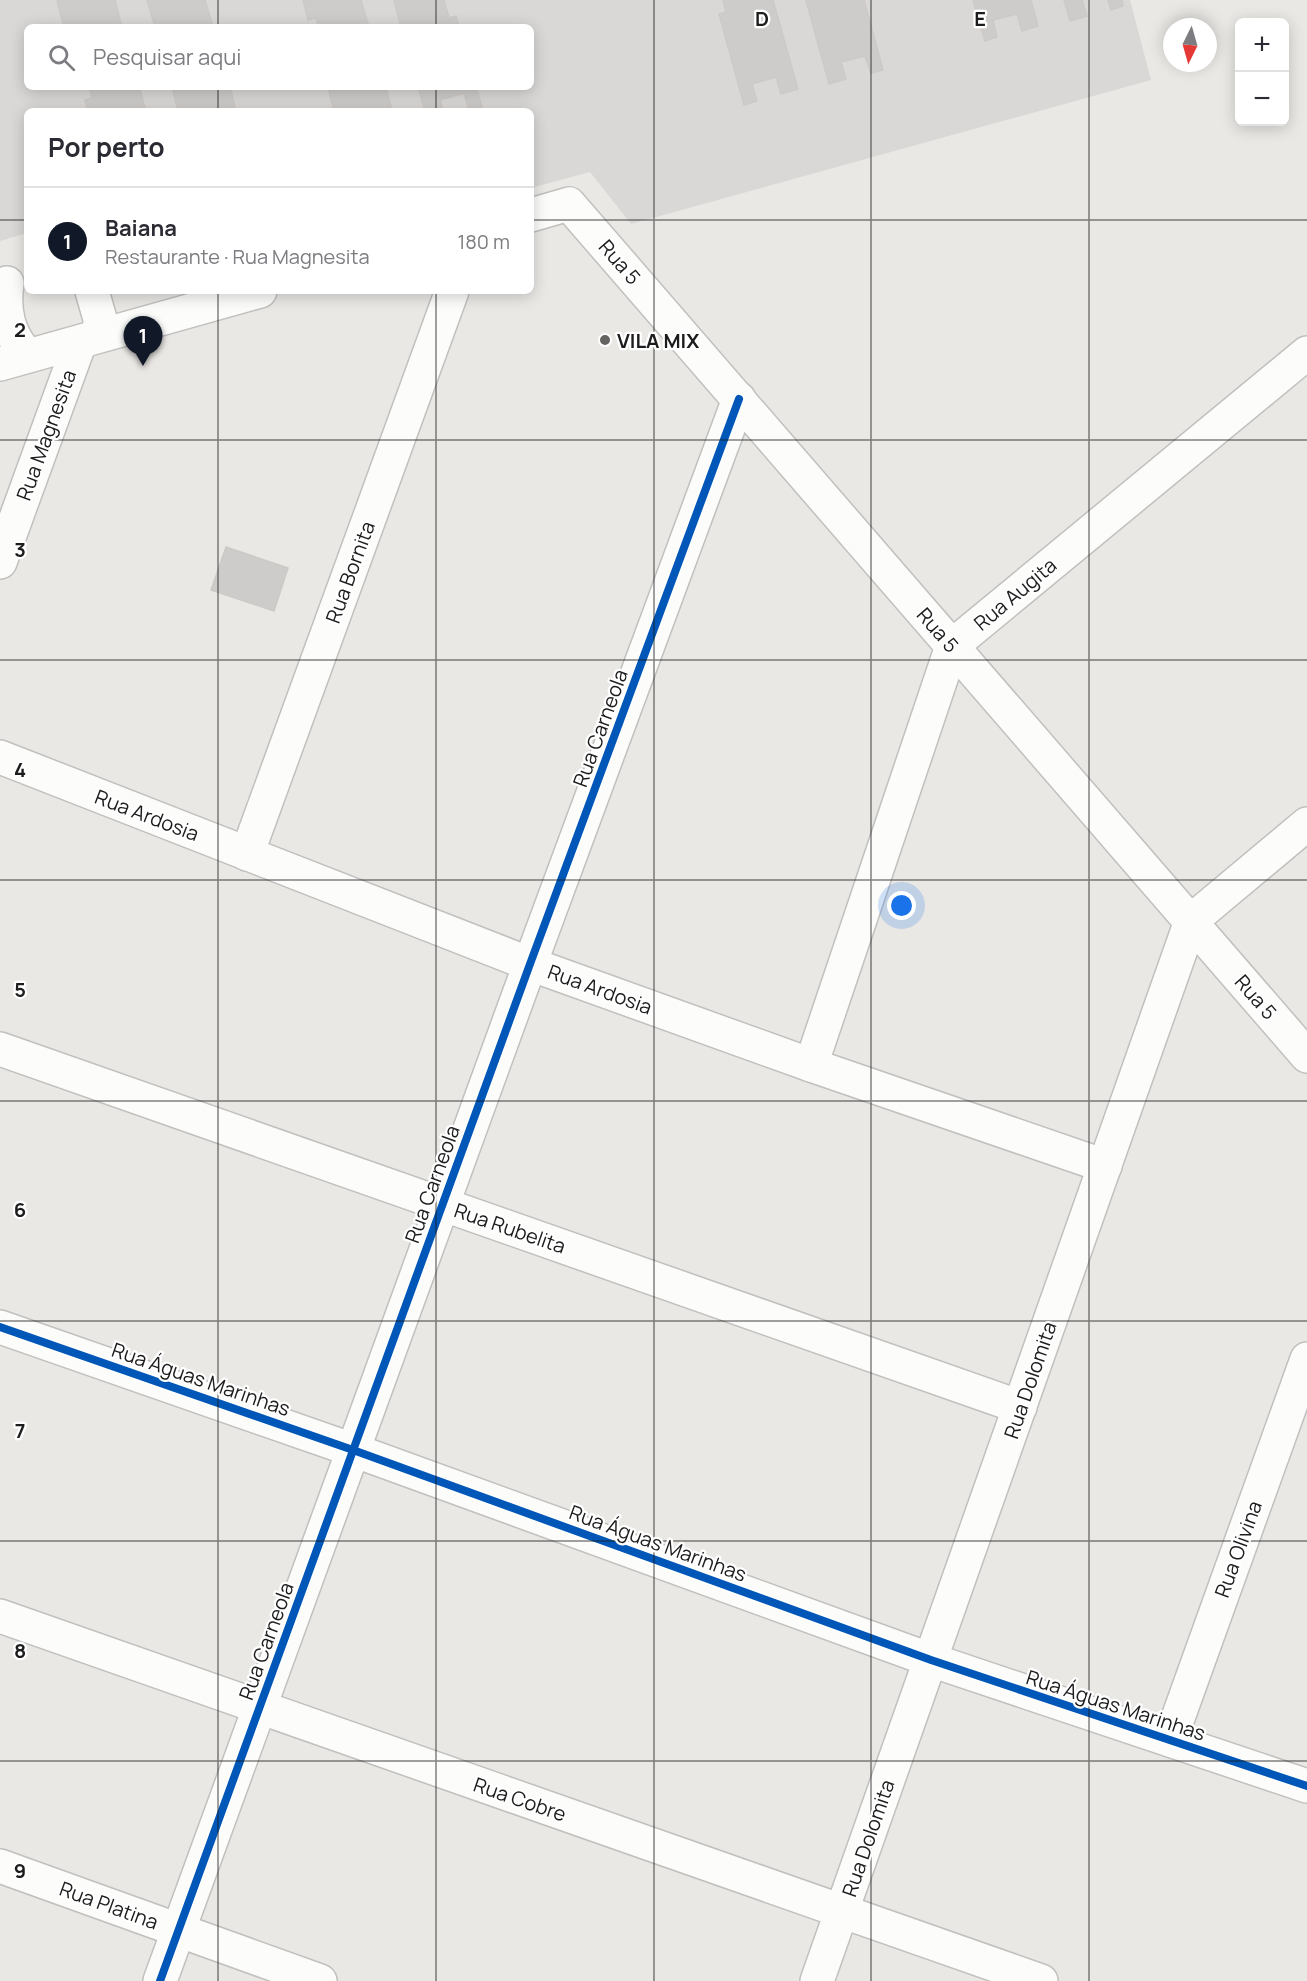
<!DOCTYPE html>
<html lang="pt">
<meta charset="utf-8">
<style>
:root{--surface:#fff;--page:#f2f2f3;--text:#2b2b33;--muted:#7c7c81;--line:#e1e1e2;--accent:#111827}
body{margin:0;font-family:Manrope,sans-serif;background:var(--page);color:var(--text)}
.controls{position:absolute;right:18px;top:18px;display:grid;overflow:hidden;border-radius:9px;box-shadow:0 3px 15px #0003}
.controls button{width:54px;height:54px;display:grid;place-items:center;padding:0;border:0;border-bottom:2px solid var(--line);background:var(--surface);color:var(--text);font:30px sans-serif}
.compass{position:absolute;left:1163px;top:18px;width:54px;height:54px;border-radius:50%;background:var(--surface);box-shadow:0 3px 15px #0003;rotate:185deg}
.you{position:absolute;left:902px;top:906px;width:21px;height:21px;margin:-15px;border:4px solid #fff;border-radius:50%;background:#1a73e8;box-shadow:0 0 0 9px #1a73e833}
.badge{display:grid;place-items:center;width:39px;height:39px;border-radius:50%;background:var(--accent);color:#fff;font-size:20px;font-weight:700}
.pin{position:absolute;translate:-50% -50px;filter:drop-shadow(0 2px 3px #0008)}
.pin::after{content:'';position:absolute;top:32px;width:21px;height:18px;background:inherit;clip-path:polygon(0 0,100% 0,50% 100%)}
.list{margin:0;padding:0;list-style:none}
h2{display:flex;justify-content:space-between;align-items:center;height:78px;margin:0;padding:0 24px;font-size:26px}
h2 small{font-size:20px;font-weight:400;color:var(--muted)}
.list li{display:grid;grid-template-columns:39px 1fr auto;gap:18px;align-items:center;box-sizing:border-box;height:108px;padding:0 24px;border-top:2px solid var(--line)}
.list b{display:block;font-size:22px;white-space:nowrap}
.list p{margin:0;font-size:20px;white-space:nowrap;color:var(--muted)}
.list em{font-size:20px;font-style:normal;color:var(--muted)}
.icon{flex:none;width:33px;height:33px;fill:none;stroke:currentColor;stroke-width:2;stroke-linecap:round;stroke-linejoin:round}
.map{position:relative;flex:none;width:1307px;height:1981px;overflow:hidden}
.search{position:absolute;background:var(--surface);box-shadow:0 3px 15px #0003;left:24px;top:24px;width:510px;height:66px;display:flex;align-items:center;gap:15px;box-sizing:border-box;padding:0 21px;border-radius:9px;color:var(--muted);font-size:22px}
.panel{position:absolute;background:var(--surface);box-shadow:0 3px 15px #0003;left:24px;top:108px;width:510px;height:186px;border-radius:9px}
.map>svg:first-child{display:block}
</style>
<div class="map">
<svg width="1307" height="1981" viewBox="0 0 1307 1981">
<rect width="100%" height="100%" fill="#eae8e5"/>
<path fill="#d9d8d6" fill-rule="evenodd" d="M 0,0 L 1130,0 L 1151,80 L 631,224 L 590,172 L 531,188 L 531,111 L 27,111 L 27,233 L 0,241 ZM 27,27 L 531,27 L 531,87 L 27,87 Z"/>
<g fill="#ceccca" stroke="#cdc9c6" stroke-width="1.5">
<path d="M 57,0 L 115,0 L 122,27 L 64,27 Z"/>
<path d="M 147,0 L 205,0 L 213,27 L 155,27 Z"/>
<path d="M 303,0 L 361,0 L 369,27 L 319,27 L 316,18 L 308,20 Z"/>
<path d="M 394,0 L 444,0 L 449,18 L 456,16 L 459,27 L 401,27 Z"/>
<path d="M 723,0 L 773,0 L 798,89 L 781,94 L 776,77 L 752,84 L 757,101 L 744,105 L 719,14 L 726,12 Z"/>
<path d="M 806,0 L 864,0 L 883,70 L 871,73 L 865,56 L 841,62 L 846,79 L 829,84 Z"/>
<path d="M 973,0 L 1031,0 L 1038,26 L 1022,31 L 1017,14 L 993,20 L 997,37 L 985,41 Z"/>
<path d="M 1064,0 L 1082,0 L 1087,16 L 1070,21 Z"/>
<path d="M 1108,0 L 1122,0 L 1123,6 L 1111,10 Z"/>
<path d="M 89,87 L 139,87 L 146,111 L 88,111 L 85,100 L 92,98 Z"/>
<path d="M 172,87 L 230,87 L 236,111 L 178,111 Z"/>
<path d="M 328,87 L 386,87 L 392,111 L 334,111 Z"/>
<path d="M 418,87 L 476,87 L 482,107 L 469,110 L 464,93 L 440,100 L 443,111 L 425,111 Z"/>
<path d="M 226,547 L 288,568 L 274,611 L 211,590 Z"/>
</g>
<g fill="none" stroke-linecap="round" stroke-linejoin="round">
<g stroke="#c1c0bf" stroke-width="36">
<g id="minor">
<path d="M 531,215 L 569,204 L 1307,1056"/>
<path d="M 7,283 C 3,312 8,334 28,356"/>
<path d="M 92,291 L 100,319 L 100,335"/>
<path d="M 0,364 L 260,291"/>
<path d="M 0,562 L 80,342"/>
<path d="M 0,757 L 530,964 L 811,1065 L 1105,1166"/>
<path d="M 247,854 L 452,291"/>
<path d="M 0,1049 L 1020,1407"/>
<path d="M 811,1065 L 952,646 L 1307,353"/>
<path d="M 0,1327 L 353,1450 L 931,1660 L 1307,1786"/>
<path d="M 0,1616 L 1041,1981"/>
<path d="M 1170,1740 L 1307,1359"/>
<path d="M 0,1866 L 320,1981"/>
<path d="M 160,1981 L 530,964 L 739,399"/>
<path d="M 817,1981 L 1191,921 L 1307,824"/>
</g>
</g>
<use href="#minor" stroke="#fcfcfb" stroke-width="33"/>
<g stroke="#fff" stroke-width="11">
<g id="cycleway">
<path d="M 0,1327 L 353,1450 L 931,1660 L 1307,1786"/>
<path d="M 160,1981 L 530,964 L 739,399"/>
</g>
</g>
<use href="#cycleway" stroke="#0057b8" stroke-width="8"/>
</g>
<path fill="none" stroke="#1c1c1c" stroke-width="1.5" stroke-opacity="0.55" d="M 218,0 L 218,27M 436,0 L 436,27M 654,0 L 654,1981M 871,0 L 871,1981M 1089,0 L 1089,1981M 218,87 L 218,111M 436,87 L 436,111M 0,220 L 27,220M 531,220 L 1307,220M 218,291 L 218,1981M 436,291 L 436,1981M 0,440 L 1307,440M 0,660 L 1307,660M 0,880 L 1307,880M 0,1101 L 1307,1101M 0,1321 L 1307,1321M 0,1541 L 1307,1541M 0,1761 L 1307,1761"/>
<circle fill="#646362" stroke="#fff" stroke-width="2" cx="605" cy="340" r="6"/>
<g text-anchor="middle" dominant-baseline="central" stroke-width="4.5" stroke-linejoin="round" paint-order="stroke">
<g font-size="20" fill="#1c1c1c" stroke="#fff">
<text transform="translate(620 262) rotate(49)">Rua 5</text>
<text transform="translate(46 435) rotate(-70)">Rua Magnesita</text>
<text transform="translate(350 572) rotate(-70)">Rua Bornita</text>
<text transform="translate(1015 594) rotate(-40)">Rua Augita</text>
<text transform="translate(938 630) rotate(49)">Rua 5</text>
<text transform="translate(600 728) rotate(-70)">Rua Carneola</text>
<text transform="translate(147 815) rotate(21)">Rua Ardosia</text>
<text transform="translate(600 989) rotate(20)">Rua Ardosia</text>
<text transform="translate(1256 997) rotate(49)">Rua 5</text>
<text transform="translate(432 1184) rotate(-70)">Rua Carneola</text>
<text transform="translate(510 1228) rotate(19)">Rua Rubelita</text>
<text transform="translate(201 1379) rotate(19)">Rua Águas Marinhas</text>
<text transform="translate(1030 1380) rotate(-71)">Rua Dolomita</text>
<text transform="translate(658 1543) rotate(20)">Rua Águas Marinhas</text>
<text transform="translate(1238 1549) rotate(-70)">Rua Olivina</text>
<text transform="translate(266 1641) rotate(-70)">Rua Carneola</text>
<text transform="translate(1116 1705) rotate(18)">Rua Águas Marinhas</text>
<text transform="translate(520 1799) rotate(19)">Rua Cobre</text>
<text transform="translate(868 1838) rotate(-71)">Rua Dolomita</text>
<text transform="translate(109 1905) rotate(20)">Rua Platina</text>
</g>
<g font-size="20" font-weight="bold" fill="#1c1c1c" stroke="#fff" text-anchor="start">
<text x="617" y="340">VILA MIX</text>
</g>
</g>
<g font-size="20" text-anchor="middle" font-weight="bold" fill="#1c1c1c" stroke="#fff" stroke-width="4.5" stroke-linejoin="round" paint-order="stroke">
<text x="762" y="26">D</text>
<text x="980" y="26">E</text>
<text x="20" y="337">2</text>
<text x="20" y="557">3</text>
<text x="20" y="777">4</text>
<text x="20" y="997">5</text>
<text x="20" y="1217">6</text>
<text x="20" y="1438">7</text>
<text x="20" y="1658">8</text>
<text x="20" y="1878">9</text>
</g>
</svg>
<div class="controls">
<button>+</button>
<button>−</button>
</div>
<svg class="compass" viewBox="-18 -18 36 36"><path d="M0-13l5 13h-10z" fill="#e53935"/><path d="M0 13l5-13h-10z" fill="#7c7c81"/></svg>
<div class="you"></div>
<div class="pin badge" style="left:143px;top:366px">1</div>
<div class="search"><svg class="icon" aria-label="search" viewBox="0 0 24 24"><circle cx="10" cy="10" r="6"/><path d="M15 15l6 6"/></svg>Pesquisar aqui</div>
<section class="panel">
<h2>Por perto<small></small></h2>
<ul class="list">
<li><span class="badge">1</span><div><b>Baiana</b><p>Restaurante · Rua Magnesita</p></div><em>180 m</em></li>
</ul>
</section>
</div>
